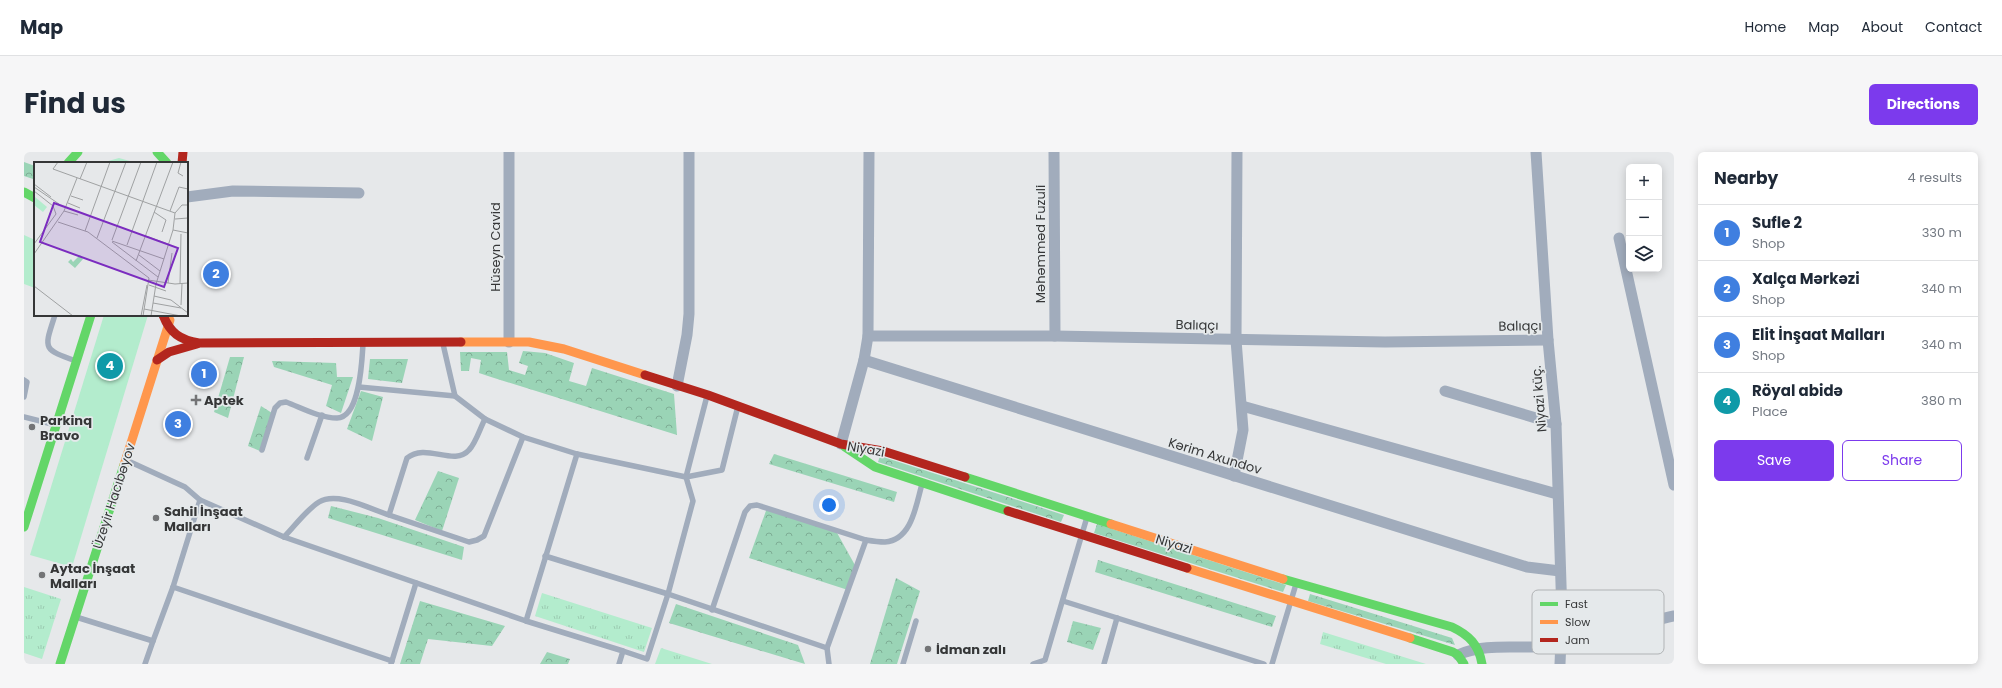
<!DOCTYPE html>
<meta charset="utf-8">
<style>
:root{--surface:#fff;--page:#f6f6f7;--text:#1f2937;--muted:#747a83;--line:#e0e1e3;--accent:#7c3aed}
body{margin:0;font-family:Poppins,sans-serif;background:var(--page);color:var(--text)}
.controls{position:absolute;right:12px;top:12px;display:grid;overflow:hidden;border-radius:6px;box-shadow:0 2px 10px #0003}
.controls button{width:36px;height:36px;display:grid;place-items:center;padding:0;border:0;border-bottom:1px solid var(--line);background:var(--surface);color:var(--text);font:20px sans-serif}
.you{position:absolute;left:805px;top:353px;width:14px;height:14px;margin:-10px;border:3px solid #fff;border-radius:50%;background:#1a73e8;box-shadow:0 0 0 6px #1a73e833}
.badge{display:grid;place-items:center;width:26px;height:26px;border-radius:50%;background:var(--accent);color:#fff;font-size:13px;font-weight:700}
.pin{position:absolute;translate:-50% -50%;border:2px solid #fff;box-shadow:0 1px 4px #0006}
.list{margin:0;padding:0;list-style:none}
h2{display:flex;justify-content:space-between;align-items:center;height:52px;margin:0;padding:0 16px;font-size:17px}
h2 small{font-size:13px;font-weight:400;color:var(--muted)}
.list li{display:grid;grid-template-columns:26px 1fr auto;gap:12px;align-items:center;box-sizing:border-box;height:56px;padding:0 16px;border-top:1px solid var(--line)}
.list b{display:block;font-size:15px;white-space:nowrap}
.list p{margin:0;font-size:13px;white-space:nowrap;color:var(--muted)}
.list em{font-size:13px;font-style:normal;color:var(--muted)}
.actions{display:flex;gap:8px;padding:12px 16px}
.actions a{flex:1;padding:9px 0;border:1px solid var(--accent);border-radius:6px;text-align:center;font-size:14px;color:var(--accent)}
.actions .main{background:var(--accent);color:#fff}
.icon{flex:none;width:22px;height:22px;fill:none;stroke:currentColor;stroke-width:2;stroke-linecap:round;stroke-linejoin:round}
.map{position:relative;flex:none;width:1650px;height:512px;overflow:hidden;border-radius:6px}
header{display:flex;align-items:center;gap:24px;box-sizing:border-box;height:56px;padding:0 20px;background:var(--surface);border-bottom:1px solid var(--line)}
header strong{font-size:19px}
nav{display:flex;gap:22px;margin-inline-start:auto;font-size:14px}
.intro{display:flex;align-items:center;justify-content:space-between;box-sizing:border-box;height:96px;padding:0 24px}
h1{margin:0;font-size:28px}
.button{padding:10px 18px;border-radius:6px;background:var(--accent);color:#fff;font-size:14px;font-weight:700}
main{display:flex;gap:24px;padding:0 24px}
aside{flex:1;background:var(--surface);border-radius:6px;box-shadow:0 2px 10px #0003}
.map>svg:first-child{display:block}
</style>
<header>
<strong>Map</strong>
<nav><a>Home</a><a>Map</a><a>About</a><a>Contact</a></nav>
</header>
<div class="intro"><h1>Find us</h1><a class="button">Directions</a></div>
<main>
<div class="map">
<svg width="1650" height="512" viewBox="0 0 1650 512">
<defs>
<pattern id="grass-tufts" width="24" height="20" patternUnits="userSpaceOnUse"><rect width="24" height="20" fill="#b3eccd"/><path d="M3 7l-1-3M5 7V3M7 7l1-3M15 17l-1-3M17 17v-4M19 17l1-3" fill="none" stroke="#9bcbb1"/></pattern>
<pattern id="forest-crowns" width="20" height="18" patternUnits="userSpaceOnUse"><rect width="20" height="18" fill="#9ad4b6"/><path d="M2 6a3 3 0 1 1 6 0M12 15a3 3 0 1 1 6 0" fill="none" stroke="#7ead95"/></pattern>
</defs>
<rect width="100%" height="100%" fill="#e6e8ea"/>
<g fill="url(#grass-tufts)">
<path d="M 95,6 L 113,11 L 77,11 Z"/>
<path d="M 0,435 L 37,447 L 18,507 L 0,501 Z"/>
<path d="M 518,441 L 628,476 L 620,500 L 511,464 Z"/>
<path d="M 1299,480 L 1402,512 L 1362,512 L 1296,492 Z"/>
<path d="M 637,496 L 688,512 L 631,512 Z"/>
</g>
<g fill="url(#forest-crowns)">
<path d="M 0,10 L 11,14 L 9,27 L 0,24 Z"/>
<path d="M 499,199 L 521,201 L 550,211 L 545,229 L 562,234 L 568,216 L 650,242 L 653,283 L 467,225 L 455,221 L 457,208 L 447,206 L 445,219 L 437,219 L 436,200 L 483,200 L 485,218 L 501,223 L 504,214 L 495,211 Z"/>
<path d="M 206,205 L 220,205 L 204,266 L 190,260 Z"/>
<path d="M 346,207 L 384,207 L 378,231 L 344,227 Z"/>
<path d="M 248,209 L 312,211 L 313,225 L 329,225 L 317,261 L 302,254 L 308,233 L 250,215 Z"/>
<path d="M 337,239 L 359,245 L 348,289 L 323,277 Z"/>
<path d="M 237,254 L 248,261 L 236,299 L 224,294 Z"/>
<path d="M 750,302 L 873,340 L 870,350 L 745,312 Z"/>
<path d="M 856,304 L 1040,363 L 1037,370 L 854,310 Z"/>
<path d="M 414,319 L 435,326 L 418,379 L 391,368 Z"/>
<path d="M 307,354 L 354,366 L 440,395 L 438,408 L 304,366 Z"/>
<path d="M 743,356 L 812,379 L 832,415 L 824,438 L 725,406 Z"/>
<path d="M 1073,372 L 1262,433 L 1259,440 L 1070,381 Z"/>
<path d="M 1074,408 L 1252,464 L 1248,475 L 1071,420 Z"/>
<path d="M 872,426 L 896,439 L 873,512 L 846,512 Z"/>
<path d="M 1286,442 L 1428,486 L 1431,493 L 1284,449 Z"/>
<path d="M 396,449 L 481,474 L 468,494 L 404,487 L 396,512 L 376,512 Z"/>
<path d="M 652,452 L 774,493 L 781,512 L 645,471 Z"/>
<path d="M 1049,469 L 1077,476 L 1069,498 L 1043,490 Z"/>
<path d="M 523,500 L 546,507 L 544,512 L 516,512 Z"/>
</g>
<g fill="#b3eccd">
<path d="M 0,83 L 11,88 L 11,136 L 0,132 Z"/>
<path d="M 80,163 L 124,163 L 48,415 L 6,403 Z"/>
</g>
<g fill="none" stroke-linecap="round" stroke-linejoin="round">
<g stroke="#a1acbc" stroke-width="5.5">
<path d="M 31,163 C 20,197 18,197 52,209"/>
<path d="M 419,192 L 431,244"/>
<path d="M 0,228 L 3,230 L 0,245"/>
<path d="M 335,235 L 431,244 L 461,267 L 499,285 L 553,302 L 662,325 L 683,244"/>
<path d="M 0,265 L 32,273"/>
<path d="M 238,298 L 251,256 L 256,251 L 262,250 C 278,256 296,266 313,266 C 336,266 338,208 339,192"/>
<path d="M 283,306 L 298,263"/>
<path d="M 102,308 L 161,335 L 176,348"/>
<path d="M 365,363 L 445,390 L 453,388 L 460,384 L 499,285"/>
<path d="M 260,385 C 271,374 282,358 295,350 C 313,339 346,357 365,363 L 383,306 C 402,290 430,315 445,298 C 452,291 456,276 461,267"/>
<path d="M 521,404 L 644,442 L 669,349 L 662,325 L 698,318 L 714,254"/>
<path d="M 149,435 L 368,509"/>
<path d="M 1039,449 L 1240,512"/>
<path d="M 688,458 L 721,360 L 726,354 L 733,353 L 842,388"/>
<path d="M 52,465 L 129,489 L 149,435 L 176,348 L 260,385 L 502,469 L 599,499 L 595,512"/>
<path d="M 502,469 L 553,302"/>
<path d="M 803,496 L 805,512"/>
<path d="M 599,499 L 623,507 L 644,442 L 803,496 L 842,388 C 848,389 855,390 861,390 C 888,388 892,353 898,332"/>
<path d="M 121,512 L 129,489"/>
<path d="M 367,512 L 392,431"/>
<path d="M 879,512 L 892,469"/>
<path d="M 1009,512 L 1021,508 L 1063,365"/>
<path d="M 1080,512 L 1093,466"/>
<path d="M 1248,512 L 1272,432"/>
</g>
<g stroke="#a1acbc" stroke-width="11">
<path d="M 485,0 L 485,190"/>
<path d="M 1030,0 L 1031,184"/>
<path d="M 1512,0 L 1524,188 L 1532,272 L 1538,464 L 1536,512"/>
<path d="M 163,45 L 209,39 L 335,41"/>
<path d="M 1595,86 L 1650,333"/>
<path d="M 844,184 L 845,0"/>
<path d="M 840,208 L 1503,415 L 1536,419"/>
<path d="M 653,234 L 663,183 L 665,162 L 665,0"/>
<path d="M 1421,239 L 1532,272"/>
<path d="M 1218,254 L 1533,342"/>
<path d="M 817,292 L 840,208 L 844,184 L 1031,184 L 1361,190 L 1524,188"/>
<path d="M 1210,324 L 1219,278 L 1212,188 L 1213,0"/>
<path d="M 1434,503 C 1465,489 1501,499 1534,493 C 1573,487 1611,472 1650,464"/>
</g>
<g stroke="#63d668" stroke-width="9">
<path d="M 133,0 L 143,11"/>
<path d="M 44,11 L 54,0"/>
<path d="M 0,40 L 11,46"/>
<path d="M 821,295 L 851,315 L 984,359"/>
<path d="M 941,325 L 1087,372"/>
<path d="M 0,375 L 67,163"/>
<path d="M 1259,427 L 1428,475 C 1445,483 1455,493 1458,512"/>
<path d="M 1386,486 L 1429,500 L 1434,503 L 1440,512"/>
<path d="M 36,512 L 100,313"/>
</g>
<g stroke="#ff974d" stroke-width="9">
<path d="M 437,190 L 505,190 L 540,197 L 621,223"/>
<path d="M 100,313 L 146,168"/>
<path d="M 1087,372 L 1259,427"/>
<path d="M 1163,416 L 1386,486"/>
</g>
<g stroke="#b3261e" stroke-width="9">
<path d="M 158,11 L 159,0"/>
<path d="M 139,163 C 146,181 156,188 175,191 L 437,190"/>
<path d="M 133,208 L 145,200 L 173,192"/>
<path d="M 621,223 L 684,243 L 817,292 L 859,299 L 941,325"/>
<path d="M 984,359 L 1163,416"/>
</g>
</g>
<g fill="#737476" stroke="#e5e9eb" stroke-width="1.5">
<path d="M170 242h4v4h4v4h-4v4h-4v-4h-4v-4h4z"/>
<circle cx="8" cy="275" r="4"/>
<circle cx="132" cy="366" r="4"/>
<circle cx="18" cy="423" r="4"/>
<circle cx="904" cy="497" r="4"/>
</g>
<g text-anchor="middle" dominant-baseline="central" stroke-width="3.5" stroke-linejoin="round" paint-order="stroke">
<g font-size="13" fill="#353637" stroke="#e5e9eb">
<text transform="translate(1016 92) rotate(-90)">Məhəmməd Fuzuli</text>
<text transform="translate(471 95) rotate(-90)">Hüseyn Cavid</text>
<text transform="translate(1173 173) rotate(1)">Balıqçı</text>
<text transform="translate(1496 174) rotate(-1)">Balıqçı</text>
<text transform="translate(1515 247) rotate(-95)">Niyazi küç.</text>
<text transform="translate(842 297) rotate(10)">Niyazi</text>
<text transform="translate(1191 304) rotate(17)">Kərim Axundov</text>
<text transform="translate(90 344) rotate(-72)">Üzeyir Hacıbəyov</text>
<text transform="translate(1150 392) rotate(17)">Niyazi</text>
</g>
<g font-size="13" font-weight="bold" fill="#353637" stroke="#e5e9eb" text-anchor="start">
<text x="180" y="248">Aptek</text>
<text x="16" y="268">Parkinq<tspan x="16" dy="15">Bravo</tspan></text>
<text x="140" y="359">Sahil İnşaat<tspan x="140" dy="15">Malları</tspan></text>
<text x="26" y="416">Aytac İnşaat<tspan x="26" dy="15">Malları</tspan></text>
<text x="912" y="497">İdman zalı</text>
</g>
</g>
<g transform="translate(10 10)">
<rect width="154" height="154" fill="#e6e8ea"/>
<path d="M 1,35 L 13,45 L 9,50 L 0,43 Z" fill="#b3eccd"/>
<path d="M 46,93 L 49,97 L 41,106 L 34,100 L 37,97 L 39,100 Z" fill="#9ad4b6"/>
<path fill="none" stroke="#9fa1a2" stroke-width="1" d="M 24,0 L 19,7 L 141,51M 147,0 L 144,11 L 149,14M 43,16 L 30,49 L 44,53M 46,17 L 53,0M 0,22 L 17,35M 0,25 L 25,42M 0,29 L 19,44 L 22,52 L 0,82M 37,34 L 49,38M 34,41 L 46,46M 136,49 L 145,25 L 154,27M 120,50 L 132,58 L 128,70M 141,51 L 148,43 L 154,43M 141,57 L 154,56M 24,60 L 54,70 L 115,116 L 109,154M 139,68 L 154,71M 51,69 L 76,0M 112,74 L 134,82M 63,76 L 92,0M 78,78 L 107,0M 78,79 L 130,97M 78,80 L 124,115M 93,83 L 123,0M 0,92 L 30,49M 105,93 L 126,109M 102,99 L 139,0M 114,118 L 141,122 L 154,121M 134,121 L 138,91M 146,122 L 147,72M 115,123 L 132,129M 0,124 L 39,154M 120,134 L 137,138 L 154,151M 119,141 L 147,146M 147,143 L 148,122M 110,147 L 147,154M 107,154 L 113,123M 117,154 L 122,122 L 139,68 L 141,51"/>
<path fill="#7b2cbf" fill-opacity="0.15" stroke="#7b2cbf" stroke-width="2" d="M 20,41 L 144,86 L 130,125 L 6,80 Z"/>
<rect width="154" height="154" fill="none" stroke="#353637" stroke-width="2"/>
</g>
<rect x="1508" y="438" width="132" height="64" rx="6" fill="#e5e9eb" stroke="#b0b3b5" stroke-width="1"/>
<rect x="1516" y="450" width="18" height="4" fill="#63d668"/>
<rect x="1516" y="468" width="18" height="4" fill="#ff974d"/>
<rect x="1516" y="486" width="18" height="4" fill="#b3261e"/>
<g font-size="11" fill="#353637">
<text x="1541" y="456">Fast</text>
<text x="1541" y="474">Slow</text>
<text x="1541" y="492">Jam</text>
</g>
</svg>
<div class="controls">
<button>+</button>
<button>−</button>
<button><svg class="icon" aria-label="layers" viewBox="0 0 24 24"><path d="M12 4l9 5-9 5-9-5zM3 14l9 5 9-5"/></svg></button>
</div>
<div class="you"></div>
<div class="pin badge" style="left:180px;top:222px;background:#3f7fe0">1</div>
<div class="pin badge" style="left:192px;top:122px;background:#3f7fe0">2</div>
<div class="pin badge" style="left:154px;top:272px;background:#3f7fe0">3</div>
<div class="pin badge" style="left:86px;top:214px;background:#0f9aa8">4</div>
</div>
<aside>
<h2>Nearby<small>4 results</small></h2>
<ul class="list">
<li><span class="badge" style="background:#3f7fe0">1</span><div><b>Sufle 2</b><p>Shop</p></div><em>330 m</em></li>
<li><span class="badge" style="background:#3f7fe0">2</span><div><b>Xalça Mərkəzi</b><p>Shop</p></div><em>340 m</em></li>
<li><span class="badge" style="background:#3f7fe0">3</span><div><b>Elit İnşaat Malları</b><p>Shop</p></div><em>340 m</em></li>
<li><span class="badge" style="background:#0f9aa8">4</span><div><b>Röyal abidə</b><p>Place</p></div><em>380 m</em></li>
</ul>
<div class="actions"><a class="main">Save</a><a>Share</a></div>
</aside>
</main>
